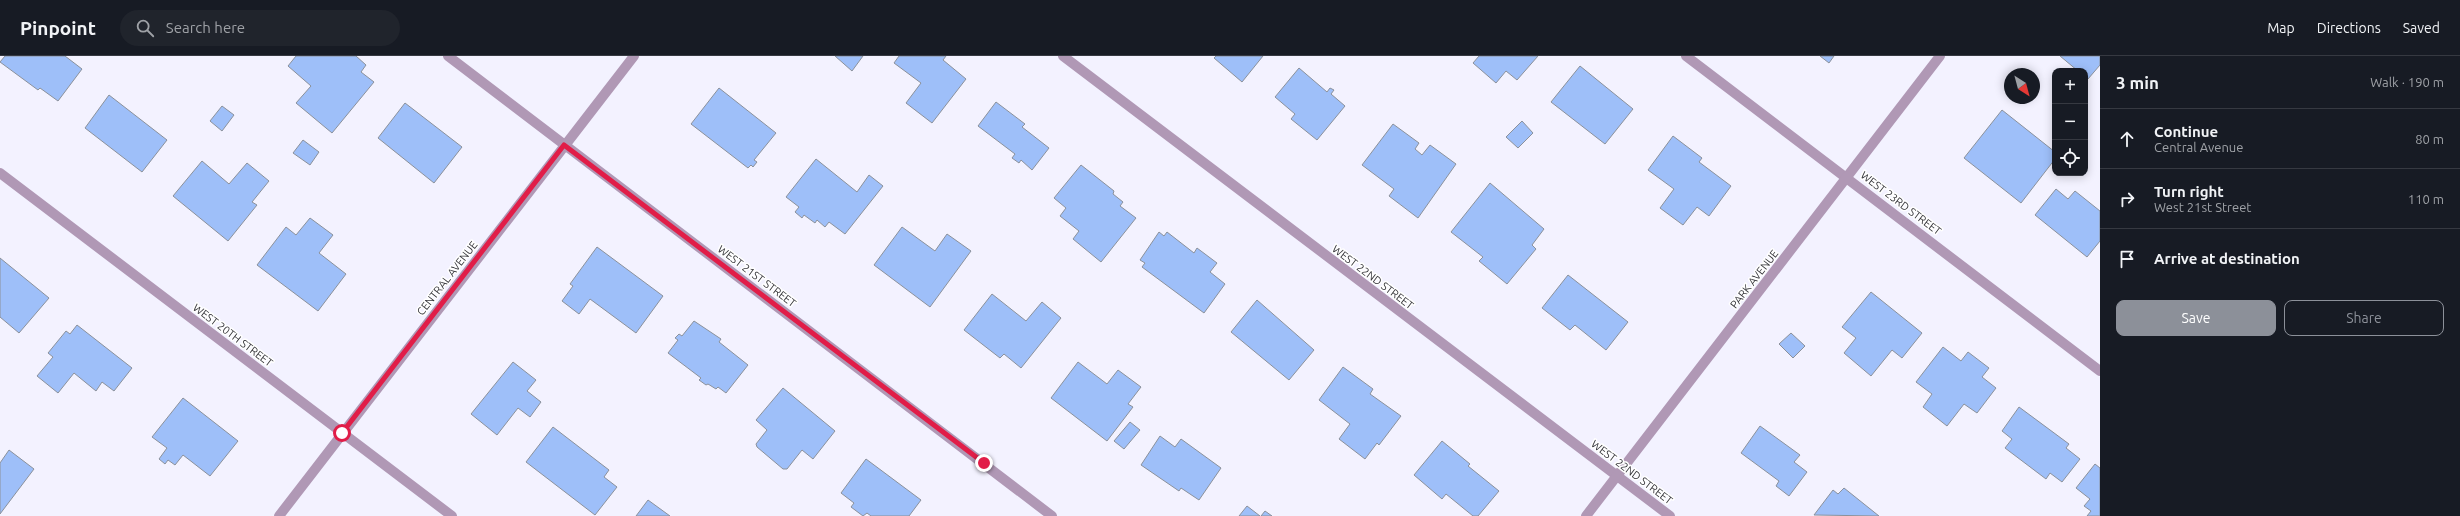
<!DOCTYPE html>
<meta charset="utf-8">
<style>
:root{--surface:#171b24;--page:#20242c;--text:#f1f3f6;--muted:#9ea1a6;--line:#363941;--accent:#8c9099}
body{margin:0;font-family:Ubuntu,sans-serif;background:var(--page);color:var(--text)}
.controls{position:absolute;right:12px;top:12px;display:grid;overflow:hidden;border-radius:8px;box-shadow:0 2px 10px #0003}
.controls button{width:36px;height:36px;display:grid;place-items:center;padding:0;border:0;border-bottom:1px solid var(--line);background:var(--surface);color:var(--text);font:20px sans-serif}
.compass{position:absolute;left:2004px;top:12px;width:36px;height:36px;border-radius:50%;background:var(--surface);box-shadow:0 2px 10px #0003;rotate:144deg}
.stop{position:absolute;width:12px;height:12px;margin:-9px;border:3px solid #e11d48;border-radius:50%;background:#fff}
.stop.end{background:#e11d48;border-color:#fff;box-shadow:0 1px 4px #0008}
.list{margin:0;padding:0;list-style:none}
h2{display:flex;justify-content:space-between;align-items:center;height:52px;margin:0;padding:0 16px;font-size:17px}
h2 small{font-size:13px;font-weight:400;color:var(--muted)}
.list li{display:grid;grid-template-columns:26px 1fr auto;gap:12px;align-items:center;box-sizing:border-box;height:60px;padding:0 16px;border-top:1px solid var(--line)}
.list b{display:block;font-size:15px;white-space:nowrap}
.list p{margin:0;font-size:13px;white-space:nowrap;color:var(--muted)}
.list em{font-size:13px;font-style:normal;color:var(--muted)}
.actions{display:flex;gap:8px;padding:12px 16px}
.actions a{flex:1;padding:9px 0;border:1px solid var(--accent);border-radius:8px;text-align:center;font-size:14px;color:var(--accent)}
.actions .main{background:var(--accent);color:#fff}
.icon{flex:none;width:22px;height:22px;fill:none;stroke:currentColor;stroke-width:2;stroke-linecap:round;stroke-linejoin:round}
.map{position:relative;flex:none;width:2100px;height:460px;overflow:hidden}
header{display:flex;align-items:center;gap:24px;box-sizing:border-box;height:56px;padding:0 20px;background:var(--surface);border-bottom:1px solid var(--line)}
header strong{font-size:19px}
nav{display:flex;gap:22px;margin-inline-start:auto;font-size:14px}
.search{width:280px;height:36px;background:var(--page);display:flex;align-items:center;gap:10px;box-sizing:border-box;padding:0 14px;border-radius:22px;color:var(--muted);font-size:15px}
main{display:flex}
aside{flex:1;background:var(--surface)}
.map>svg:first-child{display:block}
</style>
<header>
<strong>Pinpoint</strong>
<div class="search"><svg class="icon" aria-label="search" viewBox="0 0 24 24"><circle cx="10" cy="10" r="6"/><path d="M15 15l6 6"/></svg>Search here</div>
<nav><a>Map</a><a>Directions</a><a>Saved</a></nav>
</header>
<main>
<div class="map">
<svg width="2100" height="460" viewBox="0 0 2100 460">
<rect width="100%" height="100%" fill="#f3f2ff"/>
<g fill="#9ebff9" stroke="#8b919b">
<path d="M 5,0 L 65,0 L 82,13 L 58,45 L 40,32 L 38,34 L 0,6 Z"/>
<path d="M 296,0 L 356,0 L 366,9 L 361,16 L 374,26 L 332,77 L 296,47 L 311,30 L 288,10 Z"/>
<path d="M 835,0 L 863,0 L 852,15 Z"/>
<path d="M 899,0 L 946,0 L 943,4 L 966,23 L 932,67 L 906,47 L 921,27 L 894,7 Z"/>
<path d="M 1216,0 L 1263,0 L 1242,26 L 1214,2 Z"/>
<path d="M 1479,0 L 1538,0 L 1517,24 L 1506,15 L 1496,27 L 1473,7 Z"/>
<path d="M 1820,0 L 1834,0 L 1829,7 Z"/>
<path d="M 2060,0 L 2100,0 L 2100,9 L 2088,23 L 2085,21 L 2085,15 L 2078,15 Z"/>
<path d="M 1580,10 L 1633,53 L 1605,88 L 1551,46 Z"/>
<path d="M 1299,12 L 1327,36 L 1330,32 L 1334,34 L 1331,38 L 1345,50 L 1317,84 L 1291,63 L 1295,58 L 1275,41 Z"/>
<path d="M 719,32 L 776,77 L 754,104 L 757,106 L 753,111 L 751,109 L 748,112 L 691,68 Z"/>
<path d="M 109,39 L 167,84 L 142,116 L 85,72 Z"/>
<path d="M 996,46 L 1025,68 L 1022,71 L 1049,92 L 1032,114 L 1021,104 L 1019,107 L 1012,102 L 1015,98 L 978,70 Z"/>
<path d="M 405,47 L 462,91 L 434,127 L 378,82 Z"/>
<path d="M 222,50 L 234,59 L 222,75 L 210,65 Z"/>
<path d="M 2002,54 L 2055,96 L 2055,103 L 2021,147 L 1964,102 Z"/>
<path d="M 1522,65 L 1533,77 L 1518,92 L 1506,81 Z"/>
<path d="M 1393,68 L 1419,87 L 1415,93 L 1422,99 L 1430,89 L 1456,108 L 1418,162 L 1389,140 L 1394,133 L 1362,109 Z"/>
<path d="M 1673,80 L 1702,102 L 1699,106 L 1731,130 L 1709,160 L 1697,151 L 1683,169 L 1660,152 L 1674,133 L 1648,114 Z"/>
<path d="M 303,84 L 319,96 L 310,109 L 293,97 Z"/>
<path d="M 816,103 L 857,136 L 869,119 L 883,130 L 845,178 L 829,166 L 825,171 L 817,164 L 815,167 L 804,159 L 802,162 L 795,156 L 799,151 L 786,141 Z"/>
<path d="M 202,105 L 229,128 L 247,107 L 269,125 L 252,146 L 257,149 L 228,185 L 173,140 Z"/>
<path d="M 1081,109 L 1114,135 L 1113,138 L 1123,146 L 1120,150 L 1136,162 L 1101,206 L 1073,183 L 1079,175 L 1060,160 L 1066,152 L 1054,142 Z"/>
<path d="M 1490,127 L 1544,173 L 1532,189 L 1536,193 L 1507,228 L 1479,205 L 1483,201 L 1451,176 Z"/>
<path d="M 2056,133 L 2068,143 L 2075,135 L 2100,155 L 2100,185 L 2087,201 L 2035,159 Z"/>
<path d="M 310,162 L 333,179 L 319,197 L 346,218 L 318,255 L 257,209 L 286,171 L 296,179 Z"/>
<path d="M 902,171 L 935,195 L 947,178 L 971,195 L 930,251 L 874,209 Z"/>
<path d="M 1159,176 L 1164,180 L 1167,176 L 1194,197 L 1197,192 L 1217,207 L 1210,216 L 1225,228 L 1204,257 L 1142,211 L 1145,207 L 1140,204 Z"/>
<path d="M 597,191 L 663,240 L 636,277 L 590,243 L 579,258 L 562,245 L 573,230 L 570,228 Z"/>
<path d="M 0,202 L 49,242 L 19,277 L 0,261 Z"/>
<path d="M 1568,219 L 1628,266 L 1606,294 L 1575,269 L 1570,274 L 1542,252 Z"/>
<path d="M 1871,236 L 1922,277 L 1902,302 L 1892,294 L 1871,320 L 1844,297 L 1856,282 L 1842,271 Z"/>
<path d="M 992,238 L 1026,265 L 1042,246 L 1061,262 L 1021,312 L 1004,298 L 1000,302 L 964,274 Z"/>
<path d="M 1257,244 L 1314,294 L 1289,324 L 1231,276 Z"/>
<path d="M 694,265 L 721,283 L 719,286 L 748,309 L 726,337 L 718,331 L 716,333 L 708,328 L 706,329 L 699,324 L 701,322 L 668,297 L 678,284 L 675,282 L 679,278 L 682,280 Z"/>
<path d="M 77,269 L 132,312 L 114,335 L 102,326 L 96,335 L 74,317 L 58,337 L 37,320 L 53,301 L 48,297 L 66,275 L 70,278 Z"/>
<path d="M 1791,277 L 1805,290 L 1793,302 L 1779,288 Z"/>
<path d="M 1943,291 L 1961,305 L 1968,296 L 1989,312 L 1982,321 L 1996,332 L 1977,357 L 1964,348 L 1947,370 L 1923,351 L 1932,338 L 1916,326 Z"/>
<path d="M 513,306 L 536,324 L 527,335 L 541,346 L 530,361 L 518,352 L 497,379 L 471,358 Z"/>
<path d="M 1078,306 L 1107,328 L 1118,314 L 1141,331 L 1128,348 L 1133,351 L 1107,385 L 1051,342 Z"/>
<path d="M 1343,311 L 1373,333 L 1370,338 L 1401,360 L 1379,389 L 1377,387 L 1365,403 L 1339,383 L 1350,368 L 1319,344 Z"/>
<path d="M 783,332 L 835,375 L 813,403 L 802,394 L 787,413 L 783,413 L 757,391 L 756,388 L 767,374 L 756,364 Z"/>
<path d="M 183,342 L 238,385 L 210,420 L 183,399 L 175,409 L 168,404 L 165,408 L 159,403 L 167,392 L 152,381 Z"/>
<path d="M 2019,351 L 2069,388 L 2066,392 L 2080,403 L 2062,426 L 2050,417 L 2046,423 L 2005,392 L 2012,383 L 2002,375 Z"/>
<path d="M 1130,366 L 1140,374 L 1124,393 L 1114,385 Z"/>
<path d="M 1760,370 L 1800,399 L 1794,406 L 1807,416 L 1789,440 L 1776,430 L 1779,425 L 1741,397 Z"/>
<path d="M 553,371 L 609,414 L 604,421 L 617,431 L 595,459 L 526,406 Z"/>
<path d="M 1160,380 L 1175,391 L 1181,383 L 1221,412 L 1199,444 L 1181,432 L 1179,435 L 1141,409 Z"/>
<path d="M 1442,385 L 1470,408 L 1468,410 L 1499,435 L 1478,460 L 1473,460 L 1446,438 L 1442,443 L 1414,419 Z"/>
<path d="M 9,394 L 34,413 L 0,458 L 0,407 Z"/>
<path d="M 866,403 L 921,444 L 909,460 L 871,460 L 867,457 L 863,460 L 851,451 L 854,447 L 841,437 Z"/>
<path d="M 2095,408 L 2100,412 L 2100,460 L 2087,460 L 2091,455 L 2084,450 L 2090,443 L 2076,432 Z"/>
<path d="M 1844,432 L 1879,460 L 1814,459 L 1833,434 L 1838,438 Z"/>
<path d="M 648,444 L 670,460 L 636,460 Z"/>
<path d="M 1247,450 L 1260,460 L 1239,460 Z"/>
<path d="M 1265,455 L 1272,460 L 1261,460 Z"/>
</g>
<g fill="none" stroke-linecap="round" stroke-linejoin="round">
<g stroke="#b098b5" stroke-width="10">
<path d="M 448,0 L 1052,460"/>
<path d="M 1063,0 L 1670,460"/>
<path d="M 1686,0 L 2100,315"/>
<path d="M 0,117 L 452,460"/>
<path d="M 279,460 L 634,0"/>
<path d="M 1586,460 L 1940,0"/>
</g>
</g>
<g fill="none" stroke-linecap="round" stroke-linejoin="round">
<path stroke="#e11d48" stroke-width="5" d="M 342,377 L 564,89 L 984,407"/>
</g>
<g text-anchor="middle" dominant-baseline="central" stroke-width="3" stroke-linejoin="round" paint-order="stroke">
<g font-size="11" fill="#35353a" stroke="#fff">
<text transform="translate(1901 147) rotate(37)">WEST 23RD STREET</text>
<text transform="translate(757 220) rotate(37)">WEST 21ST STREET</text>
<text transform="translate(1373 221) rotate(37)">WEST 22ND STREET</text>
<text transform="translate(447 222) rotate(-52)">CENTRAL AVENUE</text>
<text transform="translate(1754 223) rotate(-52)">PARK AVENUE</text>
<text transform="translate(233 279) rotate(37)">WEST 20TH STREET</text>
<text transform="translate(1632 416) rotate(37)">WEST 22ND STREET</text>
</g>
</g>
</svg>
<div class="controls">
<button>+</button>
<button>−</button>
<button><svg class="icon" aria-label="locate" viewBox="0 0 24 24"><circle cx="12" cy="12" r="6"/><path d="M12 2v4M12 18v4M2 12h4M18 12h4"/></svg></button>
</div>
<svg class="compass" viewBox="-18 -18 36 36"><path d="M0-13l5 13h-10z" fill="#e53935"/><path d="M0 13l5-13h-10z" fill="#9ea1a6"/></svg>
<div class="stop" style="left:342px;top:377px"></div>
<div class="stop end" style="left:984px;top:407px"></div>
</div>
<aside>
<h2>3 min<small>Walk · 190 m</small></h2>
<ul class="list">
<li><svg class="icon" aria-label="ahead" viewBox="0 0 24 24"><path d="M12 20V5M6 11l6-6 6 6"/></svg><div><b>Continue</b><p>Central Avenue</p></div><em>80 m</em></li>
<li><svg class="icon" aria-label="right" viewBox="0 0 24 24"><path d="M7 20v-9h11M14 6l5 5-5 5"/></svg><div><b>Turn right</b><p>West 21st Street</p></div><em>110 m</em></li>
<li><svg class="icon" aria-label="arrive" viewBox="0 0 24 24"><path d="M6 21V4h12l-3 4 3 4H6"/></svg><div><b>Arrive at destination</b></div></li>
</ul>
<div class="actions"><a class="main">Save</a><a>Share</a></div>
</aside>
</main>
